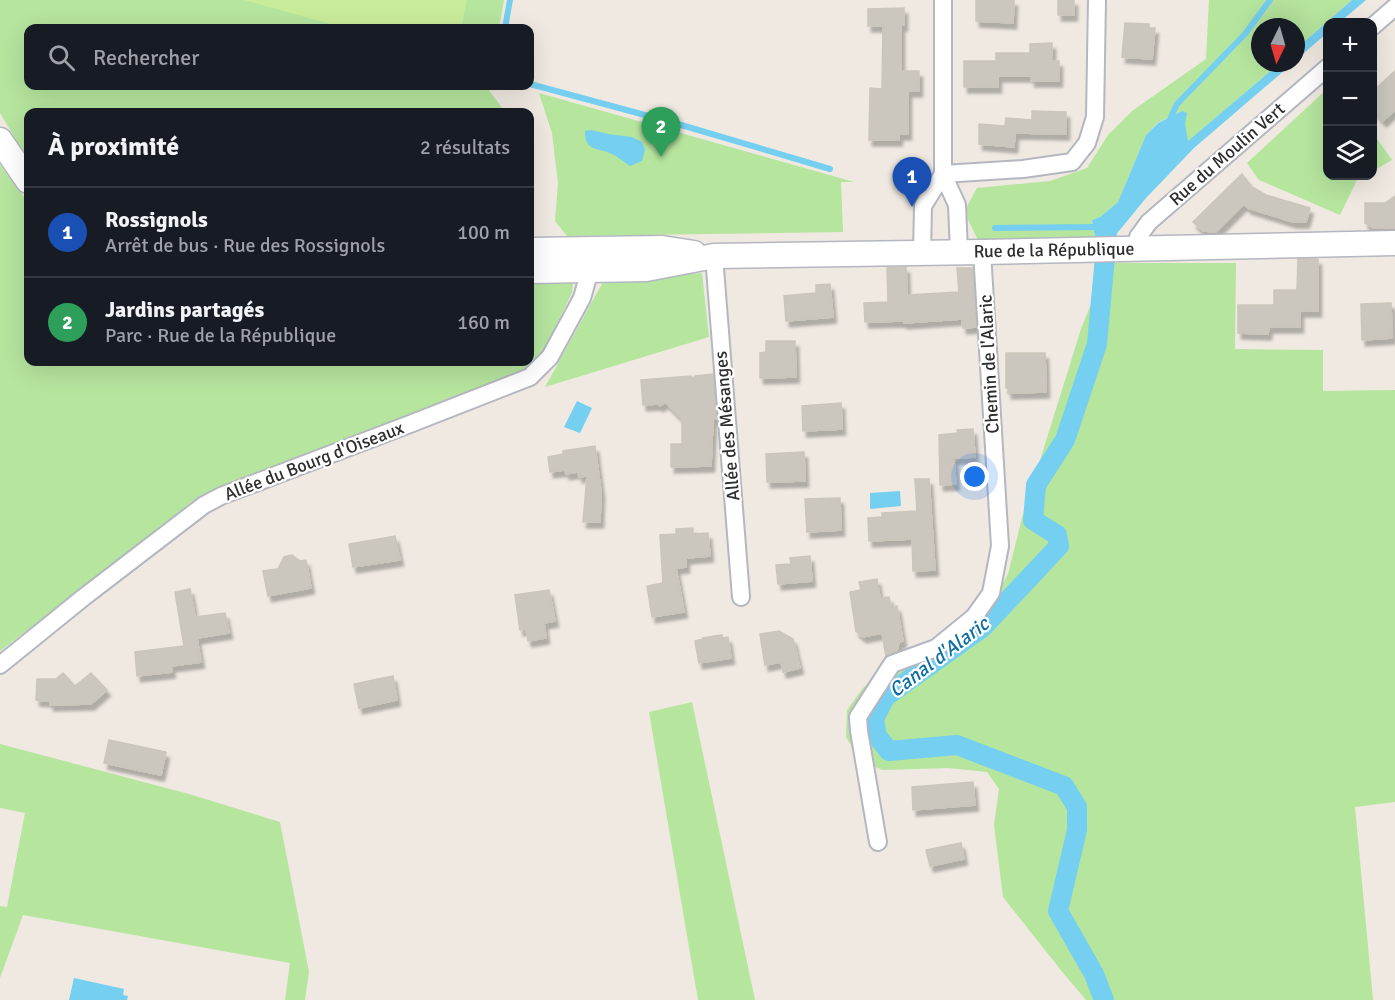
<!DOCTYPE html>
<html lang="fr">
<meta charset="utf-8">
<style>
:root{--surface:#171b24;--page:#242831;--text:#f1f3f6;--muted:#9ea1a6;--line:#363941;--accent:#4264fb}
body{margin:0;font-family:Signika,sans-serif;background:var(--page);color:var(--text)}
.controls{position:absolute;right:18px;top:18px;display:grid;overflow:hidden;border-radius:12px;box-shadow:0 6px 24px #0002}
.controls button{width:54px;height:54px;display:grid;place-items:center;padding:0;border:0;border-bottom:2px solid var(--line);background:var(--surface);color:var(--text);font:30px sans-serif}
.compass{position:absolute;left:1251px;top:18px;width:54px;height:54px;border-radius:50%;background:var(--surface);box-shadow:0 6px 24px #0002;rotate:185deg}
.you{position:absolute;left:975px;top:477px;width:21px;height:21px;margin:-15px;border:4px solid #fff;border-radius:50%;background:#1a73e8;box-shadow:0 0 0 9px #1a73e833}
.badge{display:grid;place-items:center;width:39px;height:39px;border-radius:50%;background:var(--accent);color:#fff;font-size:20px;font-weight:700}
.pin{position:absolute;translate:-50% -50px;filter:drop-shadow(0 2px 3px #0008)}
.pin::after{content:'';position:absolute;top:32px;width:21px;height:18px;background:inherit;clip-path:polygon(0 0,100% 0,50% 100%)}
.list{margin:0;padding:0;list-style:none}
h2{display:flex;justify-content:space-between;align-items:center;height:78px;margin:0;padding:0 24px;font-size:26px}
h2 small{font-size:20px;font-weight:400;color:var(--muted)}
.list li{display:grid;grid-template-columns:39px 1fr auto;gap:18px;align-items:center;box-sizing:border-box;height:90px;padding:0 24px;border-top:2px solid var(--line)}
.list b{display:block;font-size:22px;white-space:nowrap}
.list p{margin:0;font-size:20px;white-space:nowrap;color:var(--muted)}
.list em{font-size:20px;font-style:normal;color:var(--muted)}
.icon{flex:none;width:33px;height:33px;fill:none;stroke:currentColor;stroke-width:2;stroke-linecap:round;stroke-linejoin:round}
.map{position:relative;flex:none;width:1395px;height:1000px;overflow:hidden}
.search{position:absolute;background:var(--surface);box-shadow:0 6px 24px #0002;left:24px;top:24px;width:510px;height:66px;display:flex;align-items:center;gap:15px;box-sizing:border-box;padding:0 21px;border-radius:12px;color:var(--muted);font-size:22px}
.panel{position:absolute;background:var(--surface);box-shadow:0 6px 24px #0002;left:24px;top:108px;width:510px;height:258px;border-radius:12px}
.map>svg:first-child{display:block}
</style>
<div class="map">
<svg width="1395" height="1000" viewBox="0 0 1395 1000">
<defs>
<filter id="shadow"><feDropShadow dx="3.5" dy="6" stdDeviation="1.5" flood-color="#0004"/></filter>
</defs>
<rect width="100%" height="100%" fill="#efe9e1"/>
<g fill="#b6e59e">
<path d="M 0,0 L 504,0 L 499,28 L 28,28 L 28,86 L 486,86 L 505,112 L 28,112 L 28,156 L 21,148 L 0,113 Z"/>
<path d="M 1209,0 L 1352,0 L 1296,49 L 1296,27 L 1260,27 L 1260,63 L 1280,63 L 1187,142 L 1182,111 L 1157,123 L 1146,135 L 1118,202 L 1100,217 L 1092,220 L 1095,237 L 978,240 L 964,212 L 977,188 L 1050,181 L 1087,168 L 1108,135 L 1132,111 L 1206,59 Z"/>
<path d="M 1327,89 L 1328,176 L 1364,176 L 1357,180 L 1340,215 L 1259,180 L 1247,163 Z"/>
<path d="M 539,93 L 854,182 L 841,182 L 843,232 L 567,236 L 555,221 L 558,183 L 552,133 Z"/>
<path d="M 1373,133 L 1392,160 L 1373,171 L 1372,171 Z"/>
<path d="M 0,165 L 28,202 L 28,362 L 530,362 L 530,275 L 574,275 L 572,293 L 539,360 L 521,373 L 258,473 L 191,502 L 160,529 L 0,651 Z"/>
<path d="M 1111,263 L 1236,263 L 1235,349 L 1323,350 L 1323,391 L 1395,390 L 1395,802 L 1355,807 L 1373,1000 L 1086,1000 L 1064,974 L 1003,897 L 994,825 L 999,789 L 987,772 L 948,768 L 882,770 L 859,759 L 846,737 L 847,710 L 863,688 L 873,678 L 940,650 L 963,638 L 988,609 L 1008,574 L 1022,518 L 1081,329 L 1097,289 L 1102,293 L 1110,291 Z"/>
<path d="M 702,273 L 709,337 L 545,387 L 604,280 Z"/>
<path d="M 692,702 L 755,1000 L 698,1000 L 649,712 Z"/>
<path d="M 0,744 L 189,794 L 280,822 L 309,972 L 305,1000 L 285,1000 L 290,963 L 23,915 L 0,978 L 0,906 L 7,907 L 25,813 L 0,808 Z"/>
</g>
<path fill="#c9ec9a" d="M 244,0 L 467,0 L 461,28 L 345,28 Z"/>
<g fill="#75cff0">
<path d="M 1352,0 L 1366,0 L 1340,22 L 1328,22 L 1327,33 L 1296,60 L 1296,49 Z"/>
<path d="M 1280,63 L 1293,63 L 1194,148 L 1146,198 L 1114,237 L 1095,237 L 1092,220 L 1100,217 L 1118,202 L 1146,135 L 1158,123 L 1182,111 L 1187,113 L 1185,124 L 1188,141 Z"/>
<path d="M 591,130 L 608,134 L 632,137 L 642,142 L 645,150 L 642,161 L 630,166 C 624,162 618,157 612,154 C 597,147 585,152 585,131 Z"/>
<path d="M 1111,263 L 1110,292 L 1102,293 L 1097,289 L 1096,264 Z"/>
<path d="M 577,401 L 592,408 L 580,433 L 564,427 Z"/>
<path d="M 900,491 L 901,506 L 870,509 L 870,493 Z"/>
<path d="M 74,978 L 124,989 L 123,995 L 128,996 L 127,1000 L 69,1000 Z"/>
</g>
<g fill="none" stroke-linecap="round" stroke-linejoin="round">
<g stroke="#75cff0" stroke-width="6">
<path d="M 505,28 L 510,0"/>
<path d="M 530,84 L 671,122 L 830,169"/>
<path d="M 1168,124 L 1177,104 L 1245,34 L 1270,0"/>
<path d="M 995,228 L 1099,227"/>
</g>
<path stroke="#75cff0" stroke-width="20" d="M 1104,1000 L 1094,974 L 1058,911 L 1077,830 L 1077,807 L 1064,786 L 957,745 L 889,751 L 877,736 L 874,719 L 885,697 L 983,627 L 1059,546 L 1057,535 L 1033,520 L 1036,485 L 1065,440 L 1097,344 L 1107,235"/>
</g>
<g fill="#cbc7bf" stroke="#cbc5ba" stroke-width="1.5" filter="url(#shadow)">
<path d="M 976,0 L 1014,0 L 1013,23 L 976,21 Z"/>
<rect x="1058" y="0" width="16" height="15"/>
<path d="M 904,8 L 904,25 L 901,25 L 901,71 L 919,71 L 919,91 L 908,91 L 908,134 L 899,134 L 899,140 L 869,140 L 870,88 L 882,89 L 883,26 L 868,26 L 868,9 Z"/>
<path d="M 1125,23 L 1149,24 L 1149,28 L 1155,28 L 1152,59 L 1122,57 Z"/>
<path d="M 1052,43 L 1052,61 L 1059,61 L 1059,81 L 1031,81 L 1031,76 L 998,76 L 998,87 L 964,87 L 964,61 L 996,61 L 996,53 L 1030,53 L 1030,44 Z"/>
<path d="M 1395,71 L 1395,110 L 1383,121 L 1372,109 L 1372,92 Z"/>
<path d="M 1032,111 L 1066,112 L 1066,134 L 1015,133 L 1014,147 L 979,144 L 979,124 L 1005,126 L 1006,118 L 1032,120 Z"/>
<path d="M 1242,174 L 1252,187 L 1266,195 L 1310,208 L 1306,222 L 1293,222 L 1248,208 L 1244,204 L 1216,232 L 1203,231 L 1193,222 Z"/>
<path d="M 1395,196 L 1395,228 L 1374,228 L 1365,223 L 1365,203 L 1385,203 Z"/>
<path d="M 1298,259 L 1318,259 L 1318,311 L 1300,311 L 1300,327 L 1269,327 L 1268,334 L 1238,333 L 1238,305 L 1274,305 L 1274,290 L 1297,290 Z"/>
<path d="M 906,267 L 907,295 L 959,292 L 957,268 L 972,268 L 976,327 L 963,328 L 962,319 L 904,323 L 904,321 L 865,322 L 864,303 L 888,302 L 887,268 Z"/>
<path d="M 830,284 L 833,317 L 786,321 L 784,296 L 816,293 L 816,285 Z"/>
<path d="M 1391,303 L 1392,338 L 1362,340 L 1361,304 Z"/>
<path d="M 766,341 L 795,341 L 796,377 L 760,378 L 760,353 L 766,352 Z"/>
<path d="M 1006,353 L 1045,353 L 1046,392 L 1008,393 L 1008,388 L 1006,388 Z"/>
<path d="M 713,374 L 716,419 L 713,419 L 711,466 L 671,467 L 671,444 L 682,444 L 682,419 L 665,402 L 660,406 L 658,404 L 643,405 L 641,380 L 691,376 L 693,378 L 695,376 Z"/>
<path d="M 841,403 L 842,429 L 803,431 L 802,406 Z"/>
<path d="M 973,429 L 975,457 L 941,459 L 954,460 L 956,484 L 940,485 L 939,435 L 958,433 L 957,430 Z"/>
<path d="M 595,446 L 601,492 L 600,522 L 583,522 L 587,476 L 579,477 L 578,472 L 566,474 L 565,470 L 550,472 L 548,457 L 563,454 L 563,451 Z"/>
<path d="M 804,452 L 805,481 L 767,482 L 766,454 Z"/>
<path d="M 915,479 L 929,479 L 935,570 L 913,571 L 912,539 L 869,541 L 868,518 L 882,517 L 882,513 L 917,511 Z"/>
<path d="M 840,498 L 841,530 L 807,532 L 805,499 Z"/>
<path d="M 693,528 L 693,534 L 708,533 L 710,556 L 686,558 L 686,567 L 676,568 L 684,612 L 652,617 L 647,586 L 663,583 L 660,535 L 676,534 L 676,529 Z"/>
<path d="M 395,536 L 400,560 L 353,567 L 349,544 Z"/>
<path d="M 292,555 L 300,561 L 306,560 L 311,588 L 268,596 L 263,571 L 278,569 L 284,557 Z"/>
<path d="M 810,556 L 812,581 L 778,584 L 776,565 L 791,564 L 790,558 Z"/>
<path d="M 877,579 L 880,598 L 889,597 L 891,607 L 897,606 L 903,641 L 899,642 L 897,651 L 886,656 L 882,633 L 863,637 L 856,631 L 850,592 L 861,590 L 859,582 Z"/>
<path d="M 190,589 L 195,617 L 225,613 L 229,633 L 197,638 L 201,662 L 171,666 L 172,672 L 137,676 L 135,652 L 184,646 L 175,592 Z"/>
<path d="M 549,590 L 555,621 L 544,623 L 546,638 L 528,641 L 526,629 L 520,630 L 515,595 Z"/>
<path d="M 779,631 L 793,639 L 800,668 L 783,672 L 781,662 L 765,665 L 760,634 Z"/>
<path d="M 722,635 L 722,638 L 728,637 L 731,658 L 699,663 L 695,641 L 703,639 L 703,638 Z"/>
<path d="M 63,673 L 75,686 L 91,673 L 107,690 L 91,704 L 50,705 L 50,701 L 36,700 L 37,679 L 56,679 Z"/>
<path d="M 393,676 L 397,700 L 359,708 L 354,684 Z"/>
<path d="M 109,740 L 166,752 L 161,775 L 104,763 Z"/>
<path d="M 973,782 L 975,805 L 913,810 L 912,787 Z"/>
<path d="M 961,843 L 964,859 L 930,866 L 926,850 Z"/>
</g>
<g fill="none" stroke-linecap="round" stroke-linejoin="round">
<g stroke="#b4b7c1" stroke-width="20">
<g id="street">
<path d="M 943,0 L 943,174 L 957,205 L 959,252"/>
<path d="M 1372,27 L 1395,7"/>
<path d="M 943,174 L 1023,169 L 1072,162 L 1087,143 L 1095,117 L 1097,0"/>
<path d="M 1137,248 L 1138,237 L 1149,222 L 1328,67"/>
<path d="M 922,253 L 923,206 L 943,174"/>
<path d="M 714,256 L 741,597"/>
<path d="M 0,665 L 84,597 L 204,505 L 221,496 L 410,424 L 530,377 L 550,357 L 582,298 L 590,270 L 591,262"/>
<path d="M 878,842 L 859,731 L 858,717 L 892,664 L 936,648 L 974,617 L 991,593 L 1000,546 L 982,252"/>
</g>
</g>
<g stroke="#b4b7c1" stroke-width="27">
<g id="secondary">
<path d="M 0,140 L 28,181"/>
<path d="M 530,250 L 662,248 L 694,253"/>
<path d="M 530,271 L 646,269 L 714,256 L 982,252 L 1395,243"/>
</g>
</g>
<use href="#street" stroke="#fff" stroke-width="16"/>
<use href="#secondary" stroke="#fff" stroke-width="24"/>
</g>
<g text-anchor="middle" dominant-baseline="central" stroke-width="4.5" stroke-linejoin="round" paint-order="stroke">
<g font-size="18" fill="#2e2e2e" stroke="#fff">
<text transform="translate(1227 154) rotate(-41)">Rue du Moulin Vert</text>
<text transform="translate(1054 250) rotate(-1)">Rue de la République</text>
<text transform="translate(989 364) rotate(-93)">Chemin de l'Alaric</text>
<text transform="translate(727 426) rotate(-95)">Allée des Mésanges</text>
<text transform="translate(314 461) rotate(-21)">Allée du Bourg d'Oiseaux</text>
</g>
<g font-size="20" font-style="italic" fill="#0d6fa3" stroke="#fff">
<text transform="translate(939 657) rotate(-37)">Canal d'Alaric</text>
</g>
</g>
</svg>
<div class="controls">
<button>+</button>
<button>−</button>
<button><svg class="icon" aria-label="layers" viewBox="0 0 24 24"><path d="M12 4l9 5-9 5-9-5zM3 14l9 5 9-5"/></svg></button>
</div>
<svg class="compass" viewBox="-18 -18 36 36"><path d="M0-13l5 13h-10z" fill="#e53935"/><path d="M0 13l5-13h-10z" fill="#9ea1a6"/></svg>
<div class="you"></div>
<div class="pin badge" style="left:912px;top:207px;background:#1a4fb4">1</div>
<div class="pin badge" style="left:661px;top:157px;background:#2e9e5b">2</div>
<div class="search"><svg class="icon" aria-label="search" viewBox="0 0 24 24"><circle cx="10" cy="10" r="6"/><path d="M15 15l6 6"/></svg>Rechercher</div>
<section class="panel">
<h2>À proximité<small>2 résultats</small></h2>
<ul class="list">
<li><span class="badge" style="background:#1a4fb4">1</span><div><b>Rossignols</b><p>Arrêt de bus · Rue des Rossignols</p></div><em>100 m</em></li>
<li><span class="badge" style="background:#2e9e5b">2</span><div><b>Jardins partagés</b><p>Parc · Rue de la République</p></div><em>160 m</em></li>
</ul>
</section>
</div>
